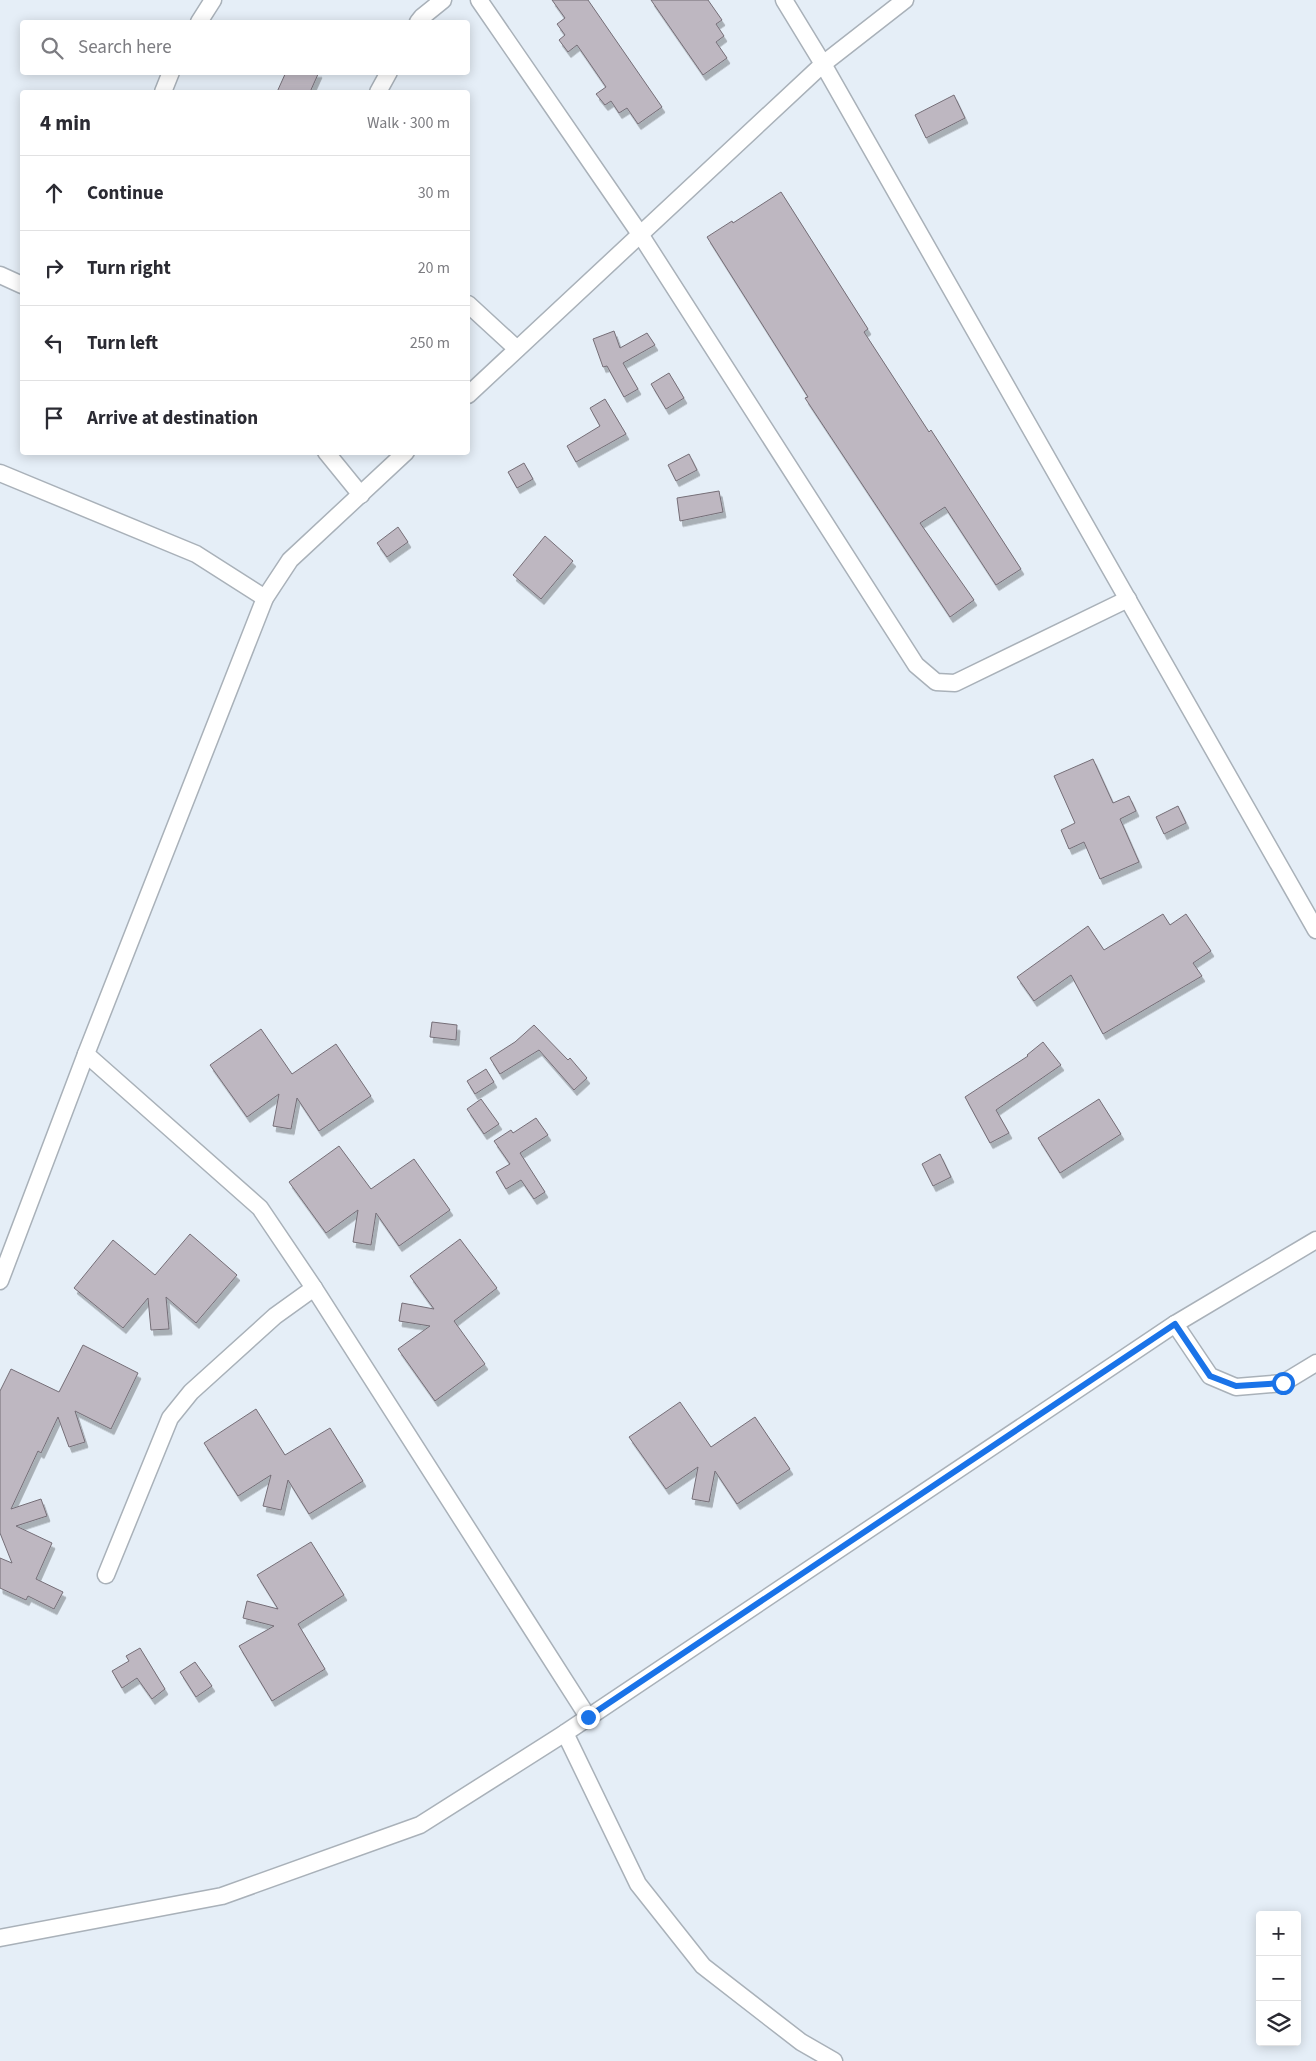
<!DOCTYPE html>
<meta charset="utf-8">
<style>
:root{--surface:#fff;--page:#f2f2f3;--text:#2b2b33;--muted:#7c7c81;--line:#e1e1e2}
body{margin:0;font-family:"Source Sans 3",sans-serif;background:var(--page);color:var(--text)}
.controls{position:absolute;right:15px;bottom:15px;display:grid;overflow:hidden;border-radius:5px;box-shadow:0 2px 12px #0003}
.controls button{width:45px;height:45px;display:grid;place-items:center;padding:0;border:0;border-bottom:1px solid var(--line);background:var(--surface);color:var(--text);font:25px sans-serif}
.stop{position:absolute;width:15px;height:15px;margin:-11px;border:4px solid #1a73e8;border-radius:50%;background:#fff}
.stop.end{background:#1a73e8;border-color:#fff;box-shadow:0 1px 5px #0008}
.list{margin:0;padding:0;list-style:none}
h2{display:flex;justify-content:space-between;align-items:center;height:65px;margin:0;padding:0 20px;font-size:21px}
h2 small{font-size:16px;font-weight:400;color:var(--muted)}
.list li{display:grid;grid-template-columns:32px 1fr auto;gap:15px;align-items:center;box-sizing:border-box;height:75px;padding:0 20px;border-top:1px solid var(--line)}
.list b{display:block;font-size:19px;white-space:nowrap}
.list em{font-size:16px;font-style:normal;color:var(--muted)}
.icon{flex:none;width:28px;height:28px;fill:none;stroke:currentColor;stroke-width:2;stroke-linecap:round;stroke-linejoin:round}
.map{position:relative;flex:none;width:1316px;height:2061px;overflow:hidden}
.search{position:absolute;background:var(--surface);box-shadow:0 2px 12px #0003;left:20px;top:20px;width:450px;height:55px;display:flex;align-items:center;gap:12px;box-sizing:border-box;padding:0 18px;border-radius:5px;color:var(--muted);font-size:19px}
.panel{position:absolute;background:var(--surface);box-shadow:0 2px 12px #0003;left:20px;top:90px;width:450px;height:365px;border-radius:5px}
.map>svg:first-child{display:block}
</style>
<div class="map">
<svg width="1316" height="2061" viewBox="0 0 1316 2061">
<defs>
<filter id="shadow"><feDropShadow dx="3" dy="5.5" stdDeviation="0" flood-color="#0004"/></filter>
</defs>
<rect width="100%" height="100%" fill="#e5eef7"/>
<g fill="#beb7c1" stroke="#756e77" filter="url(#shadow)">
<path d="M 552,0 L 588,0 L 662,107 L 638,124 L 627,108 L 619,113 L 611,101 L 605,105 L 596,94 L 606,87 L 584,55 L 577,45 L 568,52 L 559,40 L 565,35 L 557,24 L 565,18 Z"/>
<path d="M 651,0 L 708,0 L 722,20 L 716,24 L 724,36 L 716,42 L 727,58 L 703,75 Z"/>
<path d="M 286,72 L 319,72 L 310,92 L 277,92 Z"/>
<path d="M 954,95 L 965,118 L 926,138 L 915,115 Z"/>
<path d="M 781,192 L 868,329 L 864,332 L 929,432 L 931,430 L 1021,569 L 996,585 L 945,507 L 920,523 L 974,600 L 950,617 L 805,398 L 808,397 L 707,237 L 732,221 L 733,223 Z"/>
<path d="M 614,331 L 620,348 L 647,333 L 655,345 L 623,363 L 638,389 L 624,397 L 607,366 L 603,367 L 593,339 Z"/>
<path d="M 669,373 L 684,398 L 666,409 L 651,384 Z"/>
<path d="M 605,399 L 626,434 L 576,462 L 567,446 L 600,426 L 590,408 Z"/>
<path d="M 689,454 L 697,470 L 676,481 L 668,465 Z"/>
<path d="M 524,463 L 533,479 L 517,488 L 508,472 Z"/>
<path d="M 719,491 L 723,512 L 680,521 L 677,498 Z"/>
<path d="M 398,527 L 408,542 L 387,557 L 377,543 Z"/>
<path d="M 545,536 L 573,561 L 541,599 L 513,575 Z"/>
<path d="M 1093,759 L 1113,803 L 1129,796 L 1136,811 L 1120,819 L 1139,862 L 1100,879 L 1084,842 L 1069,849 L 1061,830 L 1075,823 L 1054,776 Z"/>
<path d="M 1178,806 L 1186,823 L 1164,834 L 1156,817 Z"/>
<path d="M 1163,914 L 1170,925 L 1186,914 L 1211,951 L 1193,963 L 1202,976 L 1103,1034 L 1071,975 L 1034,1001 L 1017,977 L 1088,926 L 1104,950 Z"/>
<path d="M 432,1022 L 457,1025 L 456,1040 L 430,1037 Z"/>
<path d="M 534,1025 L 568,1060 L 570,1058 L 587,1078 L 574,1090 L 539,1050 L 500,1074 L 490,1058 L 515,1042 Z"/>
<path d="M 261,1029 L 292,1074 L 336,1044 L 371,1096 L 319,1131 L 297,1098 L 291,1129 L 273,1126 L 279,1094 L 247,1117 L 210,1065 Z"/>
<path d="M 1043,1042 L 1061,1065 L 996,1110 L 1009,1133 L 990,1143 L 965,1097 L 1028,1056 L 1027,1055 Z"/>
<path d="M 486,1069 L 494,1082 L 475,1094 L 467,1081 Z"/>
<path d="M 481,1099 L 499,1124 L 484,1134 L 467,1109 Z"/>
<path d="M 1099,1099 L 1121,1134 L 1060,1173 L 1038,1138 Z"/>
<path d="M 536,1118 L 548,1135 L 520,1153 L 545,1192 L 534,1199 L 521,1180 L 506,1189 L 496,1172 L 510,1164 L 494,1141 L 511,1130 L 513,1133 Z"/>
<path d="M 339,1146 L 371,1189 L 414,1159 L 450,1210 L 399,1246 L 376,1213 L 371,1245 L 353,1242 L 358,1210 L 326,1233 L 289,1182 Z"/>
<path d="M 940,1154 L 951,1177 L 933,1186 L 922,1164 Z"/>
<path d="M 190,1234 L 237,1275 L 196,1323 L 166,1297 L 169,1329 L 151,1330 L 148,1298 L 123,1328 L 74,1288 L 113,1240 L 155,1275 Z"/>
<path d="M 460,1239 L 497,1288 L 454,1321 L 485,1364 L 435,1401 L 398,1349 L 430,1326 L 399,1321 L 402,1303 L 434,1309 L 410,1276 Z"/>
<path d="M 83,1345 L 138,1373 L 111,1429 L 75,1411 L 85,1442 L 69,1447 L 58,1417 L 41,1453 L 38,1451 L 11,1509 L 41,1499 L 47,1516 L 16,1526 L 52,1543 L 36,1579 L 63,1592 L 54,1609 L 28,1596 L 26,1600 L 0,1588 L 0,1558 L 12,1563 L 0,1533 L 0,1391 L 11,1369 L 59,1392 Z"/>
<path d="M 680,1402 L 711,1447 L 755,1417 L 790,1469 L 737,1504 L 715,1471 L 709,1502 L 692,1499 L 698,1467 L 666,1489 L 629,1437 Z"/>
<path d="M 256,1409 L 285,1455 L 330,1428 L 363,1481 L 309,1514 L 288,1480 L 281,1510 L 263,1506 L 271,1475 L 238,1496 L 204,1443 Z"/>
<path d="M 311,1542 L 344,1595 L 298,1624 L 325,1669 L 272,1701 L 239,1646 L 274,1626 L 243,1618 L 247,1601 L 278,1609 L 257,1575 Z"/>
<path d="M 140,1648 L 165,1689 L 152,1699 L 137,1678 L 122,1688 L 112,1671 L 129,1661 L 126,1656 Z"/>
<path d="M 195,1662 L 212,1686 L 196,1697 L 180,1672 Z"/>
</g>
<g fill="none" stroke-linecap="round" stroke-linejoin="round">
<g stroke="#a9b1b9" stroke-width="19">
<g id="minor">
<path d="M 479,0 L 640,234 L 916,665 L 936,682 L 955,683 L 1128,599"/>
<path d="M 784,0 L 823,64 L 1316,930"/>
<path d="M 199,22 L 213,0"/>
<path d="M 418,22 L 422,17 L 443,0"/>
<path d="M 163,92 L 171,72"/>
<path d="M 378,92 L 389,72"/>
<path d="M 0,275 L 22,285"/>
<path d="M 468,304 L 517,349"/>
<path d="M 468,395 L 823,64 L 905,0"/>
<path d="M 326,452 L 361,495"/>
<path d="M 406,452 L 290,560 L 265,598 L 86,1054 L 260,1208 L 314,1288 L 588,1717"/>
<path d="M 0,473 L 196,554 L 265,598"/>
<path d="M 0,1281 L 86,1054"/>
<path d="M 1175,1324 L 1210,1376 L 1236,1387 L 1283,1383 L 1316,1363"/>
<path d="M 106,1575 L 170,1418 L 191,1392 L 275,1316 L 314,1288"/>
<path d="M 565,1733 L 638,1884 L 703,1966 L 801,2042 L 834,2061"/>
<path d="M 0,1938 L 222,1896 L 420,1825 L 565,1733 L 1175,1324 L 1316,1240"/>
</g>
</g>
<use href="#minor" stroke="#fff" stroke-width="16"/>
</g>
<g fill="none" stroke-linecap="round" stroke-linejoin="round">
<path stroke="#1a73e8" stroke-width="6" d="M 588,1717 L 1175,1324 L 1210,1376 L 1236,1386 L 1283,1383"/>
</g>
</svg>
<div class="controls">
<button>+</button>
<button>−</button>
<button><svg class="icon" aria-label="layers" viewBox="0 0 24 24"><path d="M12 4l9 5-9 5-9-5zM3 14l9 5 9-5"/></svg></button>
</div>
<div class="stop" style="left:1283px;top:1383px"></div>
<div class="stop end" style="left:588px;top:1717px"></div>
<div class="search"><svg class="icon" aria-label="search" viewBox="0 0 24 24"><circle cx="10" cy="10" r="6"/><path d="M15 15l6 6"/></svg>Search here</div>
<section class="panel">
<h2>4 min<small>Walk · 300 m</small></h2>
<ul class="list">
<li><svg class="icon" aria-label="ahead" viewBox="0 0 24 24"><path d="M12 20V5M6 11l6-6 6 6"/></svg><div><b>Continue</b></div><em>30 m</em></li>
<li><svg class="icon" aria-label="right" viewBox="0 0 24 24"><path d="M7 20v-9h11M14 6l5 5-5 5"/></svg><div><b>Turn right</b></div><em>20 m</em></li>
<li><svg class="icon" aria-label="left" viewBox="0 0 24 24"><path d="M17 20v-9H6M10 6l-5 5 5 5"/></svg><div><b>Turn left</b></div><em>250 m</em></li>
<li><svg class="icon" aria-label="arrive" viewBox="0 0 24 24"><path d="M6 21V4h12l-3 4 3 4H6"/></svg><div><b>Arrive at destination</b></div></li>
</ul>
</section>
</div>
